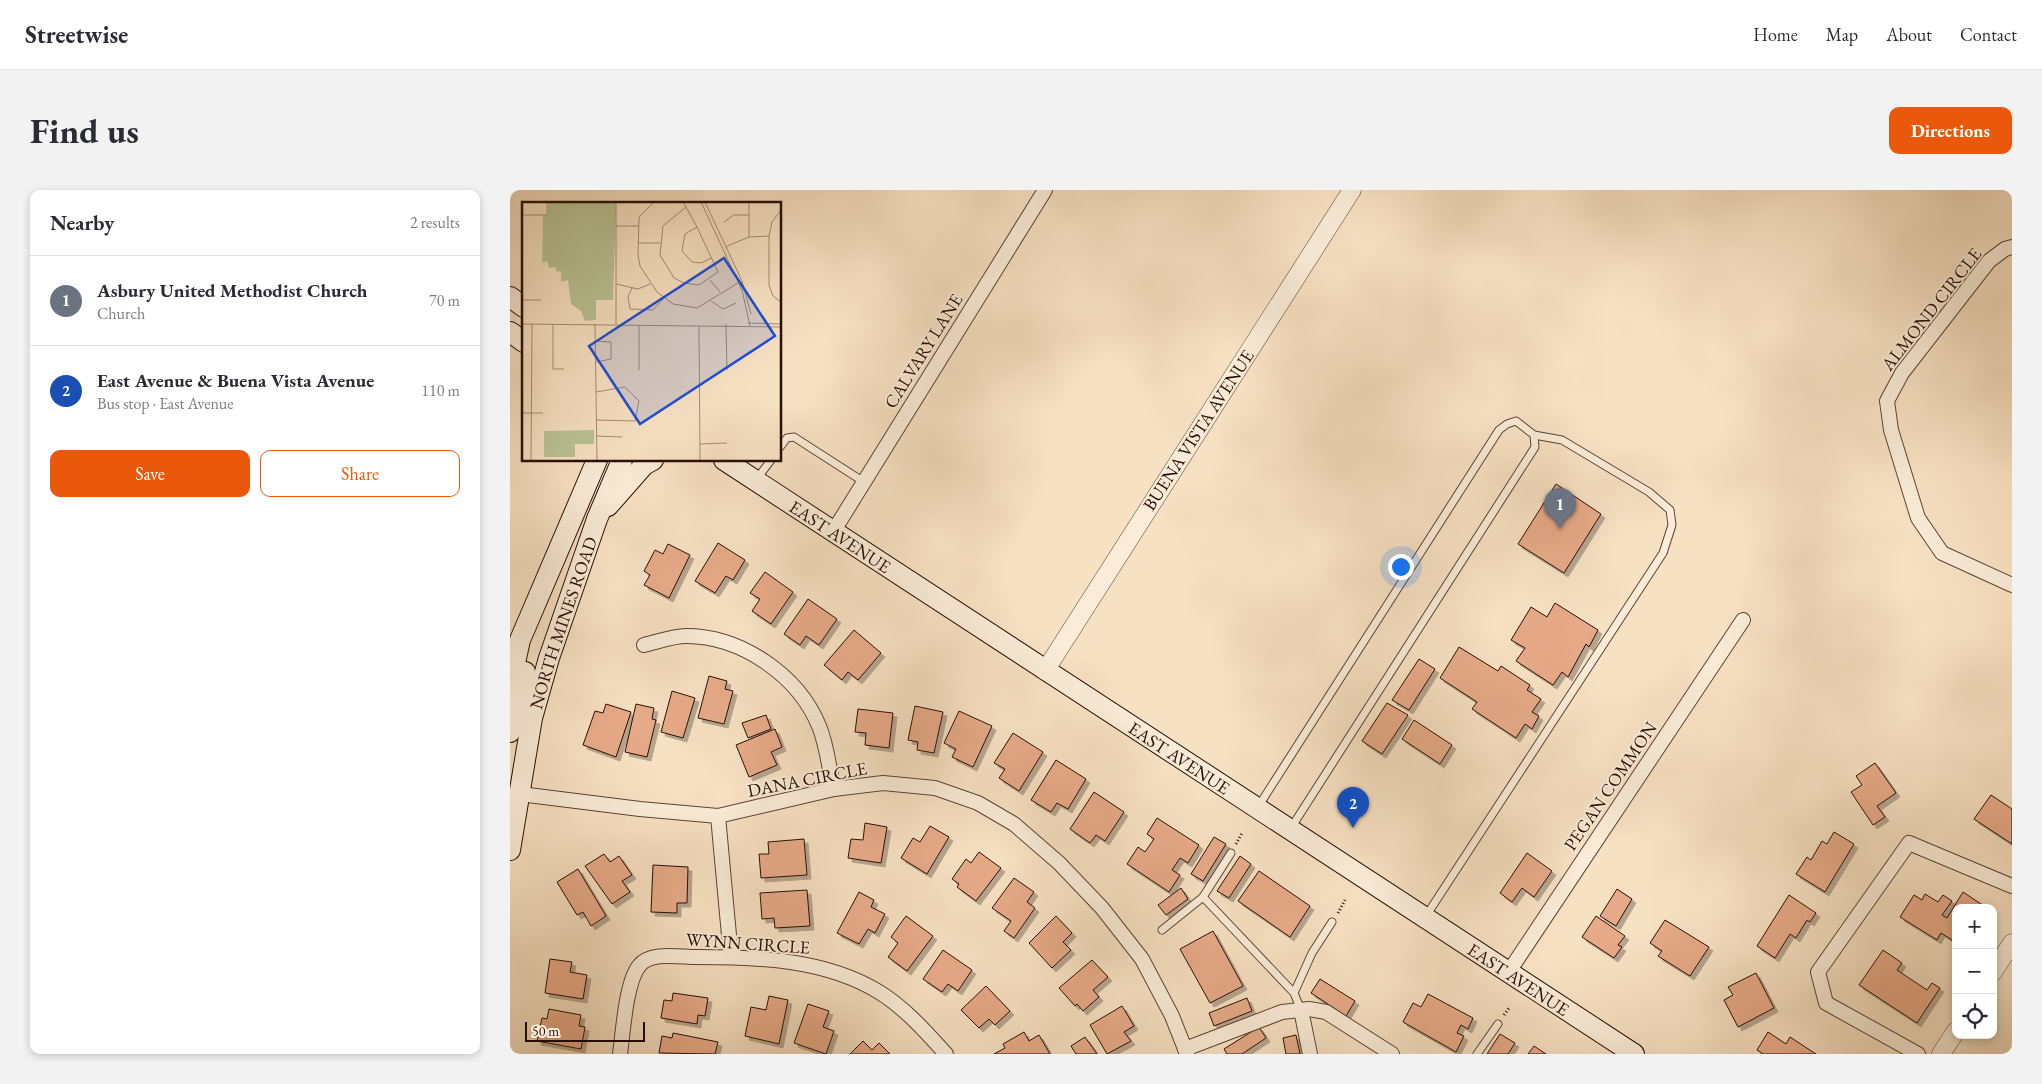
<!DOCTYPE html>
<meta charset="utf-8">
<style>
:root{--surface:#fff;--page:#f2f2f3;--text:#2b2b33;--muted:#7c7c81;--line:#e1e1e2;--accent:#ea580c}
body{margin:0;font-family:"EB Garamond",serif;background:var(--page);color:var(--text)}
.controls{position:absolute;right:15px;bottom:15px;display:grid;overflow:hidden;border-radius:10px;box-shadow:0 2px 8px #0003}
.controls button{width:45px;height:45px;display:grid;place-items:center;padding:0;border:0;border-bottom:1px solid var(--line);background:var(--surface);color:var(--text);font:25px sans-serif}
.scale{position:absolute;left:15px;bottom:12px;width:120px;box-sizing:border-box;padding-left:5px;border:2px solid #280e04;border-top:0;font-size:14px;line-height:18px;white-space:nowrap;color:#280e04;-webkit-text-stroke:4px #faecd8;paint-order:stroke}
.you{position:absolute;left:890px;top:376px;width:18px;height:18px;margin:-12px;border:4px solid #fff;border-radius:50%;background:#1a73e8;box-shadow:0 0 0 8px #1a73e833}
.badge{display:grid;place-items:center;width:32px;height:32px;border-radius:50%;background:var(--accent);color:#fff;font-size:16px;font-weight:700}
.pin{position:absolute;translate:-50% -41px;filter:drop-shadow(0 1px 2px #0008)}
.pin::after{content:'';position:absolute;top:26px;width:18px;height:15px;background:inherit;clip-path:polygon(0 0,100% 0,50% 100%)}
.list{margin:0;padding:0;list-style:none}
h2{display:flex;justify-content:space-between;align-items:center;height:65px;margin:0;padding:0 20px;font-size:21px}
h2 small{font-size:16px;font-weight:400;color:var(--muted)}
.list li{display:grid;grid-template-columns:32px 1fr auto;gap:15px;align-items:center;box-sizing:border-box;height:90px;padding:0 20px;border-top:1px solid var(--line)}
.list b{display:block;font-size:19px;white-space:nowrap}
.list p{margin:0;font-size:16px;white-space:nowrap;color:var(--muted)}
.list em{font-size:16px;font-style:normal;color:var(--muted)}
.actions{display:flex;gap:10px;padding:15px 20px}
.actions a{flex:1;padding:11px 0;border:1px solid var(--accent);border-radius:10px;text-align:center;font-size:18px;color:var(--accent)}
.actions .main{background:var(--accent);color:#fff}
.icon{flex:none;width:28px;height:28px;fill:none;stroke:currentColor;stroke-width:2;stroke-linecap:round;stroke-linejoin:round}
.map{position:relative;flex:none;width:1502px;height:864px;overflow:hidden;border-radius:10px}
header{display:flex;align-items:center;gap:30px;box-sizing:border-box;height:70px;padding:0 25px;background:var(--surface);border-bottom:1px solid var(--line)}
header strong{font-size:24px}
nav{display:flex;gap:28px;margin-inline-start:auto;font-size:18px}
.intro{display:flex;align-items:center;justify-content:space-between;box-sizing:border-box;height:120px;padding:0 30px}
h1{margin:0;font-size:35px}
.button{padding:12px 22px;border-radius:10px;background:var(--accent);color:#fff;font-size:18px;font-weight:700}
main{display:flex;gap:30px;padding:0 30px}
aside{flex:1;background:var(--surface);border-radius:10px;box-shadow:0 2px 8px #0003}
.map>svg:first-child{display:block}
</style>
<header>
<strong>Streetwise</strong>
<nav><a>Home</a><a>Map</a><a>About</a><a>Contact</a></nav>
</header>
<div class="intro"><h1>Find us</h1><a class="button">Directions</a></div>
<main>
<aside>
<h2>Nearby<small>2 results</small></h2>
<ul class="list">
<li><span class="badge" style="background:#6b7280">1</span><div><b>Asbury United Methodist Church</b><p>Church</p></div><em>70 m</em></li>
<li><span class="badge" style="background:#1a4fb4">2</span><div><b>East Avenue &amp; Buena Vista Avenue</b><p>Bus stop · East Avenue</p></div><em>110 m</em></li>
</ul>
<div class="actions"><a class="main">Save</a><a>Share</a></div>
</aside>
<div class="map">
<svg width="1502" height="864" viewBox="0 0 1502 864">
<defs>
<filter id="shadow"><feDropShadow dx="4" dy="4" stdDeviation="0" flood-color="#0004"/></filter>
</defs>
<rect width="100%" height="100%" fill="#f7e1c3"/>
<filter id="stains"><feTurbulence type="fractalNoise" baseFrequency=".004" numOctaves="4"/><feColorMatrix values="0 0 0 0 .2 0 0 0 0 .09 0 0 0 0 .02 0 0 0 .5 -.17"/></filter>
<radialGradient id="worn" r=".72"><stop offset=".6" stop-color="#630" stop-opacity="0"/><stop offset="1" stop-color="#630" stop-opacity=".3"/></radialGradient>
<g fill="#e7aa88" stroke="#280e04" filter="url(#shadow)">
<path d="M 1046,294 L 1091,324 L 1054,383 L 1008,354 Z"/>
<path d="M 208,353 L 235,370 L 223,390 L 216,386 L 205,403 L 185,391 Z"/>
<path d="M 158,354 L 180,365 L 159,408 L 134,395 L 140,385 L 134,381 L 145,360 L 153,364 Z"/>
<path d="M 255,382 L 283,402 L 261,434 L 242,421 L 250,409 L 240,403 Z"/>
<path d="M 298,409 L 327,429 L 309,455 L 296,446 L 290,455 L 274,444 Z"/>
<path d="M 1045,413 L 1088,440 L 1079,457 L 1076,454 L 1058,487 L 1052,482 L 1043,495 L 1006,471 L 1015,458 L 1001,450 L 1021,417 L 1037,427 Z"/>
<path d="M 344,440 L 371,463 L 348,490 L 338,482 L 332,490 L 314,475 Z"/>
<path d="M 949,457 L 988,481 L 991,476 L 1020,495 L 1017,500 L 1031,509 L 1022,522 L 1029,526 L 1022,539 L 1015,534 L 1006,548 L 962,519 L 967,512 L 930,488 Z"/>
<path d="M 909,469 L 925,479 L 899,520 L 882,510 Z"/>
<path d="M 199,486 L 217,491 L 215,499 L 223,501 L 214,534 L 188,528 Z"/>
<path d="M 162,501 L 185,508 L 173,548 L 151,542 Z"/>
<path d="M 877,513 L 898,525 L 872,564 L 852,551 Z"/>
<path d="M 96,514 L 121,522 L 106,567 L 73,555 L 85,521 L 93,523 Z"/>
<path d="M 126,514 L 144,518 L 142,529 L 146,530 L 137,567 L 115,562 Z"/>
<path d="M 405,516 L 433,522 L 424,563 L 407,560 L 408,552 L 398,550 Z"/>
<path d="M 348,519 L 383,523 L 379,558 L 355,555 L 356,543 L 345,542 Z"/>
<path d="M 449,521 L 482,536 L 463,577 L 442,567 L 446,559 L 434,553 Z"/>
<path d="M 256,525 L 261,539 L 238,548 L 232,533 Z"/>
<path d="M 904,530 L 942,555 L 930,574 L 892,549 Z"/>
<path d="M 265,539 L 272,557 L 261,562 L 267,575 L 239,587 L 226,555 Z"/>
<path d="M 503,543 L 533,562 L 509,601 L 489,588 L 495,579 L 484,573 Z"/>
<path d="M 546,570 L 576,589 L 558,619 L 547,613 L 541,622 L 521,610 Z"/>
<path d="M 1365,573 L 1386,603 L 1367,616 L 1375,627 L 1363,635 L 1341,602 L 1352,595 L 1346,586 Z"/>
<path d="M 584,602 L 614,622 L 595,651 L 586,645 L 580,653 L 560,639 Z"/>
<path d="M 1481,605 L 1502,619 L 1502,654 L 1464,629 Z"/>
<path d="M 647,628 L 689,655 L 678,673 L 670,668 L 662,680 L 670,685 L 659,702 L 617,674 L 628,657 L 635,662 L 644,649 L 637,644 Z"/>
<path d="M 355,633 L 377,637 L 371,673 L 338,668 L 341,649 L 353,650 Z"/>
<path d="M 420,636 L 439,647 L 417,684 L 391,668 L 403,648 L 410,652 Z"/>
<path d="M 1324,642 L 1344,654 L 1315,702 L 1286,684 L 1297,667 L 1301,670 L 1312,651 L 1317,654 Z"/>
<path d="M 704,647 L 716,654 L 693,691 L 681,684 Z"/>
<path d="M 294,649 L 297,685 L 251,688 L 249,664 L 259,664 L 258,652 Z"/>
<path d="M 469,662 L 491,678 L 466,711 L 447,697 L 449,694 L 442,689 L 456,669 L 461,673 Z"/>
<path d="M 1017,663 L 1042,681 L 1024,707 L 1012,698 L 1002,712 L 990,703 Z"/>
<path d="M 94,664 L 100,672 L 109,666 L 122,685 L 112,691 L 120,702 L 102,714 L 75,676 Z"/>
<path d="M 730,666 L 741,674 L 719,708 L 707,701 Z"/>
<path d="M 143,675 L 178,677 L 177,713 L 167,713 L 167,723 L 141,722 Z"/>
<path d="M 68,679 L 96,726 L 81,736 L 73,722 L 67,725 L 47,692 Z"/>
<path d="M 749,681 L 800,716 L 780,747 L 728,711 Z"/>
<path d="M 504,688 L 524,702 L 517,712 L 525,718 L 504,748 L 494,741 L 501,731 L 482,718 Z"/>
<path d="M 671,698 L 678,709 L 656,725 L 648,715 Z"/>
<path d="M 1107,699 L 1122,709 L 1106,736 L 1090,726 Z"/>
<path d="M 297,700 L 300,736 L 265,738 L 264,728 L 252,729 L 250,703 Z"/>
<path d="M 349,702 L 364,710 L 361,717 L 375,724 L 365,743 L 358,739 L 349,754 L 327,743 Z"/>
<path d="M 1453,702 L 1477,718 L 1446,718 L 1446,744 L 1442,750 L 1431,743 L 1427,750 L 1390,727 L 1404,705 L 1412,710 L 1415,704 L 1428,712 L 1433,705 L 1442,711 L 1432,725 L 1437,728 Z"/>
<path d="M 1279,705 L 1306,723 L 1300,732 L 1297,730 L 1286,748 L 1280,744 L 1265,768 L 1247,756 Z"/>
<path d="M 396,726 L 423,746 L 397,781 L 378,767 L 388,753 L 381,747 Z"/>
<path d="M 546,726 L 562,743 L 553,752 L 561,760 L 542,778 L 519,753 Z"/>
<path d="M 1086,726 L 1115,746 L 1108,755 L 1112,757 L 1104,768 L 1072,747 Z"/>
<path d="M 1155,730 L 1199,757 L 1180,786 L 1148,766 L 1152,761 L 1140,753 Z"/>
<path d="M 703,741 L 733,796 L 700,813 L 670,759 Z"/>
<path d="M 433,760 L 462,780 L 448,801 L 438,794 L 432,802 L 413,789 Z"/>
<path d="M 1373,760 L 1392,773 L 1387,780 L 1417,800 L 1422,793 L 1430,798 L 1407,833 L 1349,795 Z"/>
<path d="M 40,769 L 62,772 L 60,782 L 77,785 L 73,809 L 35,803 Z"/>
<path d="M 582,770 L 598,787 L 583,800 L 589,807 L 573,821 L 567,814 L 565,816 L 549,798 Z"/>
<path d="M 1246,783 L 1264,818 L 1228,837 L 1214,810 L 1223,805 L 1218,797 Z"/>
<path d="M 810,789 L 845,811 L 836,826 L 801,803 Z"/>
<path d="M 476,796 L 500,821 L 485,835 L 479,829 L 469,838 L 451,820 Z"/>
<path d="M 163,803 L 198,808 L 195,826 L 188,825 L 187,834 L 151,828 L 154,810 L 162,811 Z"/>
<path d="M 918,804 L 963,828 L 958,839 L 951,835 L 947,843 L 954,846 L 946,862 L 893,832 L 903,813 L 911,817 Z"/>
<path d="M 259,806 L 278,810 L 269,854 L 235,846 L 241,817 L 256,820 Z"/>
<path d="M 737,808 L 742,821 L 704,836 L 699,823 Z"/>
<path d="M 298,814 L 319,821 L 313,837 L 324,841 L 316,864 L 284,853 Z"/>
<path d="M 612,816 L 624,836 L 614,842 L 621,851 L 597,864 L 580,835 Z"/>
<path d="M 39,819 L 71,825 L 69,836 L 75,837 L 71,859 L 27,851 L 32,828 L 37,829 Z"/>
<path d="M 749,837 L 756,848 L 732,864 L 717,864 L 714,859 Z"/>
<path d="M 514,842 L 519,851 L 529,845 L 540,864 L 484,864 L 495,858 L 493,854 Z"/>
<path d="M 1258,842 L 1276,854 L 1280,847 L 1306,864 L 1253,864 L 1247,860 Z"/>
<path d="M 163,843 L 208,852 L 205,864 L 149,863 L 152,846 L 162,848 Z"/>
<path d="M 990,844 L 1005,853 L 998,864 L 977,864 Z"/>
<path d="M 786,845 L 790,864 L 776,864 L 773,848 Z"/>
<path d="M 575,847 L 587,864 L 566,864 L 561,856 Z"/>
<path d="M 353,851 L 362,860 L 369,853 L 380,864 L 340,864 Z"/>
<path d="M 1024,856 L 1036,864 L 1018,864 Z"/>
</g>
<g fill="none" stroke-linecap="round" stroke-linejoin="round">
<g stroke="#5c4334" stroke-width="9">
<g id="service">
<path d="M 270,257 L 277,248 L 284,247 L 354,292"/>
<path d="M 246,290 L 261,270"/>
<path d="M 748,617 L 989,240 L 997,234 L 1006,231 L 1024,245 L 1025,257 L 781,638"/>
<path d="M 693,707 L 784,803 L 791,820"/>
<path d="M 916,726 L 1153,363 L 1162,335 L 1160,320 L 1139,302 L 1052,250 L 1024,245"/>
<path d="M 652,740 L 693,707 L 721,663"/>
<path d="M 784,803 L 802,763 L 822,732"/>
<path d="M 967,864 L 988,834"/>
</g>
</g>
<g stroke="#5c4334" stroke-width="16">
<g id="minor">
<path d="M 1502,57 L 1495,59 L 1479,71 L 1392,183 L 1377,211 L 1381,240 L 1408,328 L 1432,363 L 1502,395"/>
<path d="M 323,342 L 535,0"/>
<path d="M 134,455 C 147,452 163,446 176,446 C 231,446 288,485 309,536 C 317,555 319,579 324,599"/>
<path d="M 10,604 L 130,619 L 208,626 L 324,599 L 373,593 L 425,598 L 468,613 L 504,634 L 549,673 L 592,718 L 632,769 L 662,826 L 677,864"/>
<path d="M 208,626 L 221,767"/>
<path d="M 998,783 L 1233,430"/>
<path d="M 791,820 L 800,864"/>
<path d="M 675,859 L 772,822 L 799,819 L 816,822 L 882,864"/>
<path d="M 110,864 C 113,842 116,792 129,776 C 140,761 170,767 186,767 C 248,767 315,769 369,802 C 395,818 416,842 436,864"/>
<path d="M 1408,864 L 1316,813 L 1308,782 L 1399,653 L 1502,696"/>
</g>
</g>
<g stroke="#5c4334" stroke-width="19">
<g id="tertiary">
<path d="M 535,481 L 842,0"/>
<path d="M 1483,782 L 1502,753"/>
<path d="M 1431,864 L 1446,841"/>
</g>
</g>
<g stroke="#280e04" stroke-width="22">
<g id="secondary">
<path d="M 0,107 L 14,117"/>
<path d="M 0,142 L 14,152"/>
<path id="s1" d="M 214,270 L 1124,864"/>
<path d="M 98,316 L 134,275 L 143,270"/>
<path d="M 0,496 L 10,450 L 87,270"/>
<path d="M 0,542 L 15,482"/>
<path id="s2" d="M 0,660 L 22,528 L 39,468 L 87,329 L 112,270"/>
</g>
</g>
<g stroke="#280e04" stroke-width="3" stroke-dasharray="1 2.5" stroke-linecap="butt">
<path d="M 726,654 L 732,643"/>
<path d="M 828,723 L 835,710"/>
<path d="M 994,825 L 999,818"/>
</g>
<use href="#service" stroke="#faecd8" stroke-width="7"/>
<use href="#minor" stroke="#faecd8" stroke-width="14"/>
<use href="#tertiary" stroke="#faecd8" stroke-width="18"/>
<use href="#secondary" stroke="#faecd8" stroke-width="20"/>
</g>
<g text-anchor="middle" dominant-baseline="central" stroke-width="4" stroke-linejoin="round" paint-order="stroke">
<g font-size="18" fill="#280e04" stroke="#faecd8">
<text transform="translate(1421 119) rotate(-52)">ALMOND CIRCLE</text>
<text transform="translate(413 161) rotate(-58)">CALVARY LANE</text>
<text transform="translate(688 240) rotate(-57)">BUENA VISTA AVENUE</text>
<text stroke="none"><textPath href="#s1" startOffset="139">EAST AVENUE</textPath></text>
<text stroke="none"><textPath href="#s2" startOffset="234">NORTH MINES ROAD</textPath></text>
<text stroke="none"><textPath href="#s1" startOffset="544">EAST AVENUE</textPath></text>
<text transform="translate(297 589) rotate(-11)">DANA CIRCLE</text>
<text transform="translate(1100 596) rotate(-56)">PEGAN COMMON</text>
<text transform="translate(238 753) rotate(4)">WYNN CIRCLE</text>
<text stroke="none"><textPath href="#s1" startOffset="949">EAST AVENUE</textPath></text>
</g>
</g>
<g transform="translate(12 12)">
<rect width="259" height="259" fill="#f7e1c3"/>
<path d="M 24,1 L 94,1 L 91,98 L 74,98 L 74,118 L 63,119 L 59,109 L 49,102 L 46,78 L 39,80 L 39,69 L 35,70 L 33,65 L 27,66 L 25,59 L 20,61 L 21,13 L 24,13 ZM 72,228 L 72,242 L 53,242 L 53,255 L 22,255 L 22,229 Z" fill="#b9c396"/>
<path fill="none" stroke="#a48d77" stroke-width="1" d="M 132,0 L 117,15 L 116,53 L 118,64 L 135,90 L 151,102 L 175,106 L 216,81M 161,0 L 164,5 L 175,25 L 196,70 L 177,83 L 162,81 L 152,76 L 138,53 L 141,24 L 164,5M 179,0 L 220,88 L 228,124M 183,0 L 220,79 L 229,112M 227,0 L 227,35M 259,8 L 250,20 L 247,34 L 247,83 L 251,94 L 259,100M 0,13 L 24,13M 202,20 L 212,13 L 227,13M 94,24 L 116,24M 175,25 L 163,32 L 160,49 L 170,60 L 179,61 L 189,56M 116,41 L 138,41M 203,45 L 227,35 L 247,34M 188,78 L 198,90M 94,82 L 116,87 L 128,82M 110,86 L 106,95 L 108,107 L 131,108 L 142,96M 0,98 L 19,98M 189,99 L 201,107 L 214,101M 226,121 L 259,122M 0,122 L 259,125M 31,122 L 31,167 L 42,167M 73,122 L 75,258M 94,122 L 94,0M 204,122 L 205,168M 177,124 L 178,258M 73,139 L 89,140 L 89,157 L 74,160M 117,168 L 117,124M 74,190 L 103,185 L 117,199 L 113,219 L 74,218M 0,211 L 21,211M 74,234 L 100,235M 178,242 L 205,241M 9,258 L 10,122"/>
<path fill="#1d4ed8" fill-opacity="0.15" stroke="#1d4ed8" stroke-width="2.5" d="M 202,56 L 253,134 L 118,222 L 67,144 Z"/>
<rect width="259" height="259" fill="none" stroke="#280e04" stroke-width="2.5"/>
</g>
<rect width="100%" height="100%" filter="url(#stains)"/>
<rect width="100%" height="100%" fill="url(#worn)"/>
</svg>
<div class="controls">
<button>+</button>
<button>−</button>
<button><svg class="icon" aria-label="locate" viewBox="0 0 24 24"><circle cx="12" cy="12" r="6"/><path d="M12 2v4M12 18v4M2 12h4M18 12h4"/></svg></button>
</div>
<div class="scale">50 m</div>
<div class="you"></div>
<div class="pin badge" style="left:1050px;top:339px;background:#6b7280">1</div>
<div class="pin badge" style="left:843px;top:638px;background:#1a4fb4">2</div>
</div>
</main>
